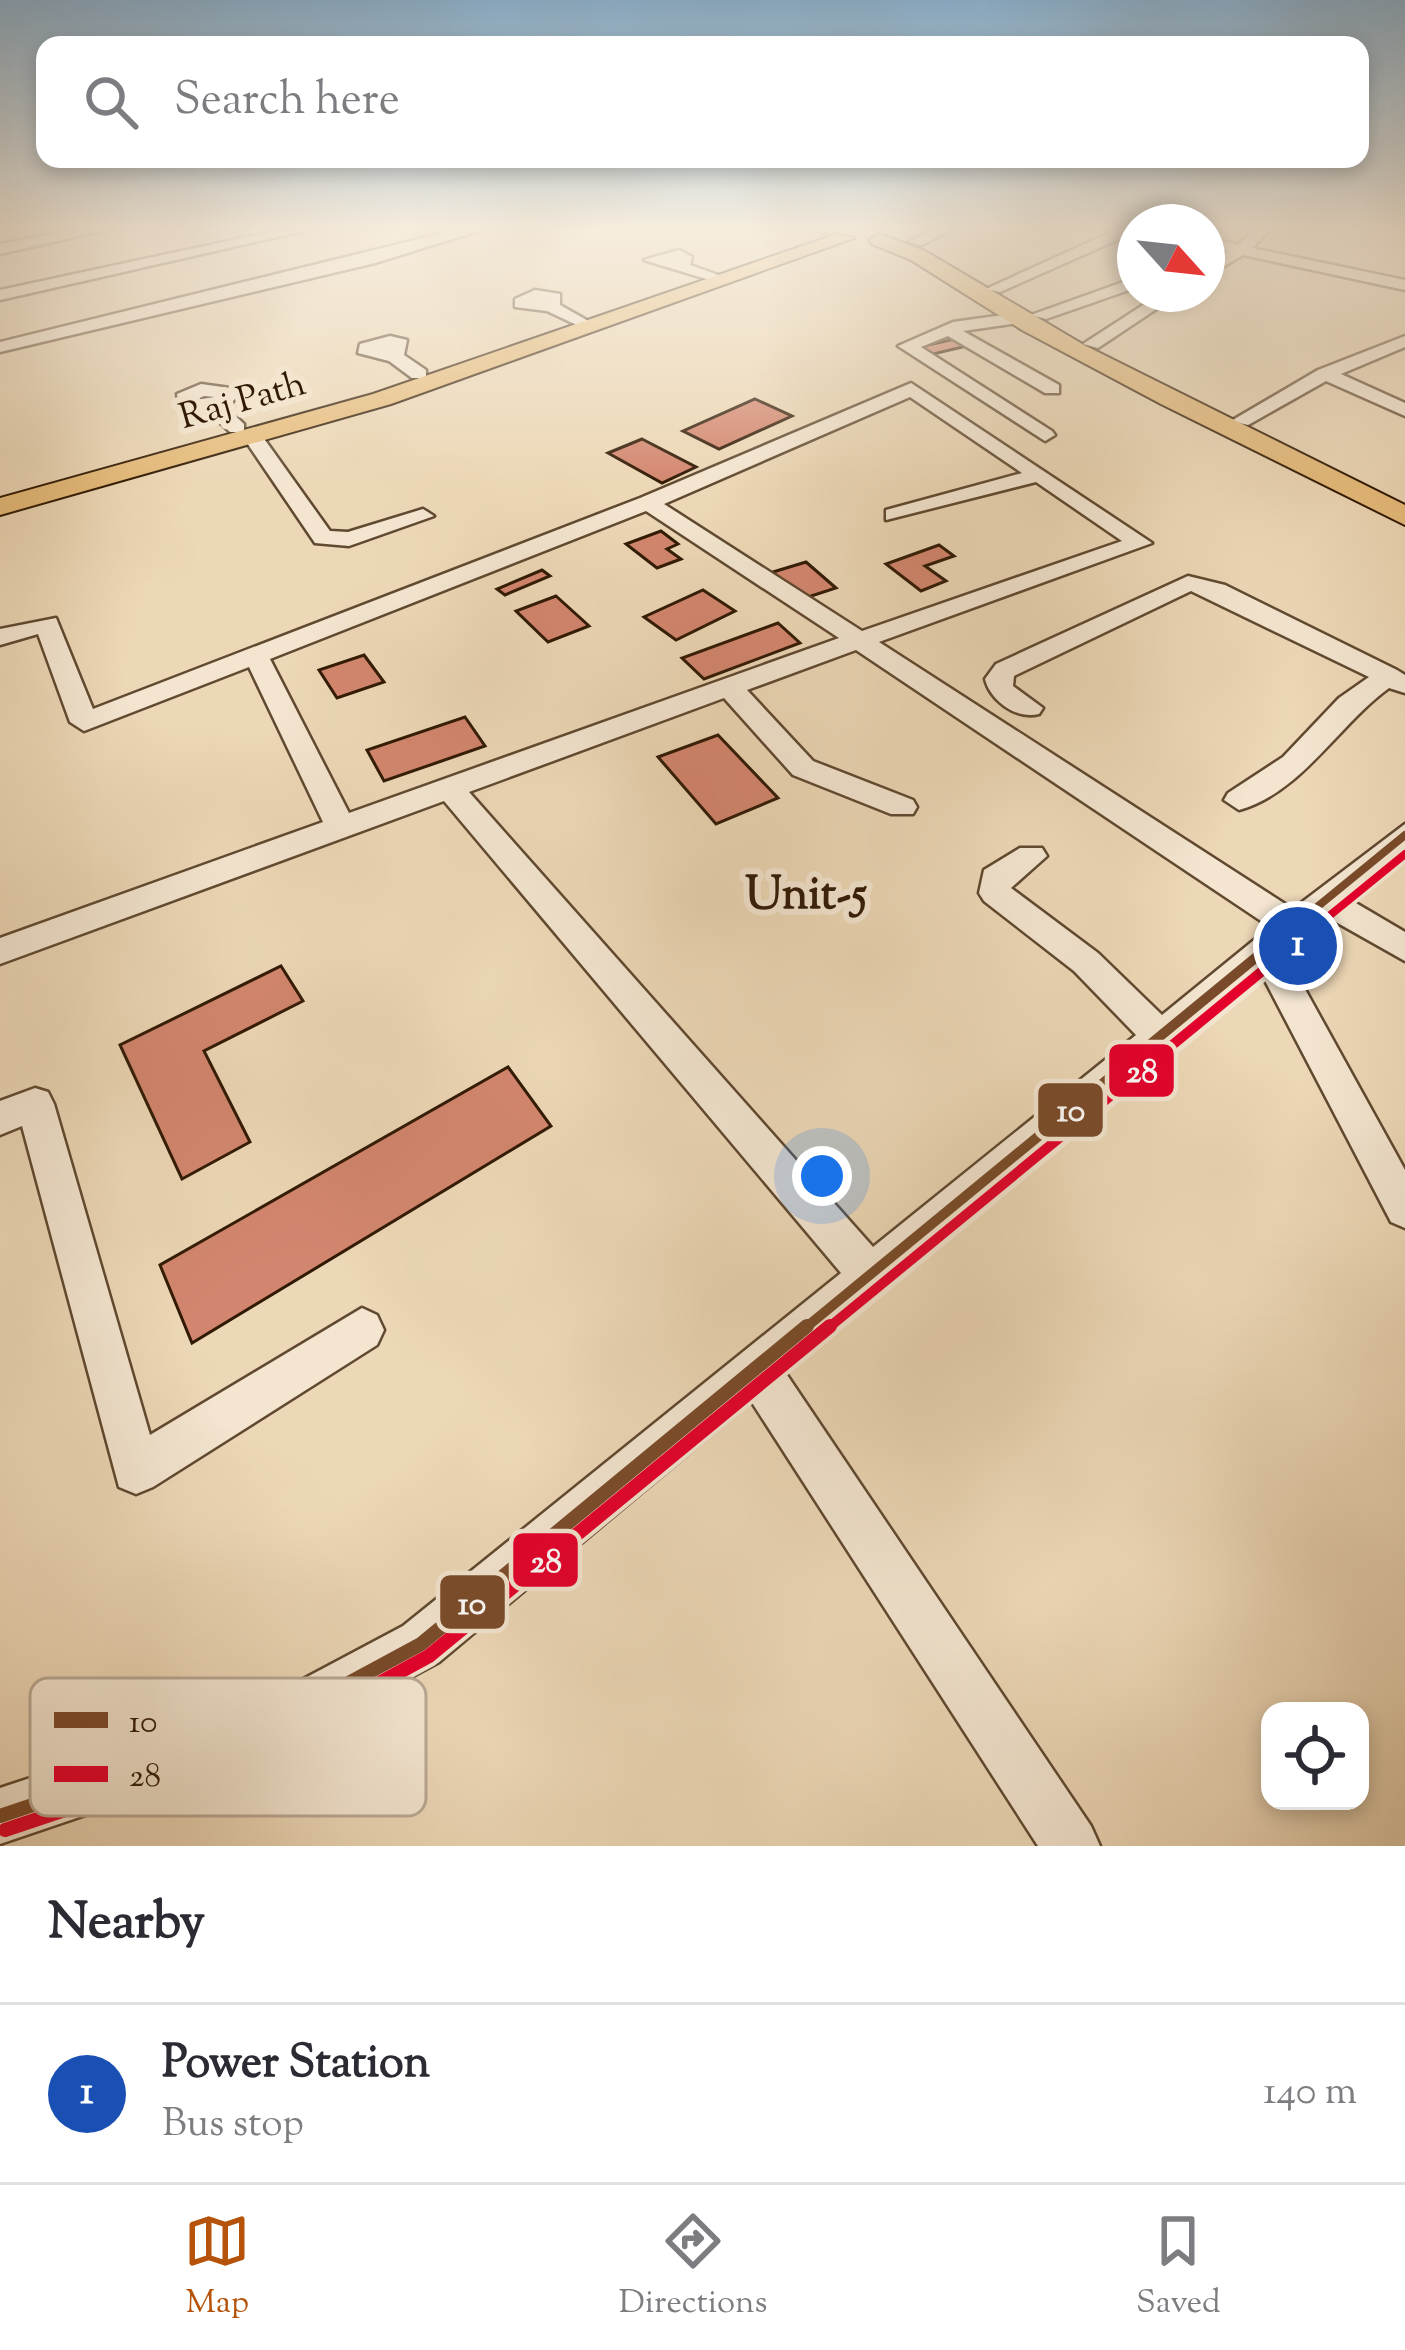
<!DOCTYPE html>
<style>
:root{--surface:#fff;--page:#f7f7f7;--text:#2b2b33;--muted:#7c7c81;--line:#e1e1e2;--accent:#b45309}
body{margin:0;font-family:"Sorts Mill Goudy",serif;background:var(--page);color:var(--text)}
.controls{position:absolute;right:36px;bottom:36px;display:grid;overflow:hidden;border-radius:24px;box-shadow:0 6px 18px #0003}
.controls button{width:108px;height:108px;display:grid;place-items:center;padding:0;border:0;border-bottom:3px solid var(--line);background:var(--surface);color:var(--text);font:60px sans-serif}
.compass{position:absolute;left:1117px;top:204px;width:108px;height:108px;border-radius:50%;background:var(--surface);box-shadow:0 6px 18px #0003;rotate:117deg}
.you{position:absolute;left:822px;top:1176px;width:42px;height:42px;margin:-30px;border:9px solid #fff;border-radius:50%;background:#1a73e8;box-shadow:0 0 0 18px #1a73e833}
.badge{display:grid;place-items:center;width:78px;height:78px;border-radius:50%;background:var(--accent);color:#fff;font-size:39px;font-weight:700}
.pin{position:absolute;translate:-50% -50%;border:6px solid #fff;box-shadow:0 3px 12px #0006}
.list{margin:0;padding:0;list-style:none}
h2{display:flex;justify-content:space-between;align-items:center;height:156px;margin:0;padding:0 48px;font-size:51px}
h2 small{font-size:39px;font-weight:400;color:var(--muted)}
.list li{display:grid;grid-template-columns:78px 1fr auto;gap:36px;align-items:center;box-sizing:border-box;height:180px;padding:0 48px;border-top:3px solid var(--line)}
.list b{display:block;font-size:45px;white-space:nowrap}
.list p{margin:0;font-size:39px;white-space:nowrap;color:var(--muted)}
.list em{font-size:39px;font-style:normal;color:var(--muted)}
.icon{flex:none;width:66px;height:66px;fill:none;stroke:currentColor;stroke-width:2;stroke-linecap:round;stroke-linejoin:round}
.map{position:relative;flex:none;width:1405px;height:1846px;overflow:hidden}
.search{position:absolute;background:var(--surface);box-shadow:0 6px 18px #0003;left:36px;right:36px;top:36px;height:132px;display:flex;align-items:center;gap:30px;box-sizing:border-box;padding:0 42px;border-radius:24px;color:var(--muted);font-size:45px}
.sheet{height:336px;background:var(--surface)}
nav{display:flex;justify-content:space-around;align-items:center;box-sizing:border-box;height:168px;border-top:3px solid var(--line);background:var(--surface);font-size:33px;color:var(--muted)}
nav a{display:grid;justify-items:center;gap:6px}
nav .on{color:var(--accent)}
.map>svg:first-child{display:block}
</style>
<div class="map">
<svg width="1405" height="1846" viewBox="0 0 1405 1846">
<rect width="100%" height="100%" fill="#ecd7b6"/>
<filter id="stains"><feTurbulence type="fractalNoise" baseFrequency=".00167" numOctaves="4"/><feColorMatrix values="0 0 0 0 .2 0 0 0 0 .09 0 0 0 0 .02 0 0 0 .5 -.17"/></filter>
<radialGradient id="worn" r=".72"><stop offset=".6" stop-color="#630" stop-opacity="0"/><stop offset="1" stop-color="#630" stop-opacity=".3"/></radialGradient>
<g fill="#d3866f" stroke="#311a04" stroke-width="3">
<path d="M 955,339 L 967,346 L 925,356 L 914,348 Z"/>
<path d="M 755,399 L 792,416 L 719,449 L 683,431 Z"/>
<path d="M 642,439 L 696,467 L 662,483 L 608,453 Z"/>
<path d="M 661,531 L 678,544 L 667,549 L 681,559 L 657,568 L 626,544 Z"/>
<path d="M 939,545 L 954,556 L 925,566 L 946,581 L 921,591 L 886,564 Z"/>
<path d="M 806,562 L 836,588 L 802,599 L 773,572 Z"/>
<path d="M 542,570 L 550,576 L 505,595 L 497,589 Z"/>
<path d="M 703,590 L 735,611 L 676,640 L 644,617 Z"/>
<path d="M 556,596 L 589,626 L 548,642 L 516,611 Z"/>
<path d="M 778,623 L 800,643 L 704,679 L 682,658 Z"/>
<path d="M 364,655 L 384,682 L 337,698 L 319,670 Z"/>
<path d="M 465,717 L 485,746 L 384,781 L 367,750 Z"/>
<path d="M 718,735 L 778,798 L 716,824 L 658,757 Z"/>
<path d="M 281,966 L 303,1001 L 204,1051 L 250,1142 L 182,1179 L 120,1045 Z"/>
<path d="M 508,1067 L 551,1126 L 192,1343 L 160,1265 Z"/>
</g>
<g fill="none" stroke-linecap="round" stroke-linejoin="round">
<g stroke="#604930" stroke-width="5">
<g id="minor">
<path d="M 89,227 L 119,227 L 0,254 L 0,244 Z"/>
<path d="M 293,227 L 321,227 L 0,300 L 0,290 Z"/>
<path d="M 468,227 L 491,227 L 375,263 L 0,352 L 0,342 Z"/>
<path d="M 808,227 L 830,227 L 831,229 L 824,233 Z"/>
<path d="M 937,227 L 956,227 L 922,245 L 909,242 Z"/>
<path d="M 1122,227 L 1135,227 L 1135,232 L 1000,292 L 986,289 Z"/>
<path d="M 1257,227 L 1273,227 L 1252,248 L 1405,280 L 1405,290 L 1243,255 L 1207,276 L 1207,264 L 1228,251 L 1207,247 L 1207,237 L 1238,245 Z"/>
<path d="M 679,250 L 692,257 L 690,265 L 721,276 L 713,281 L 644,260 Z"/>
<path d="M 1126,281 L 1132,289 L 1046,319 L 1031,315 Z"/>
<path d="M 535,290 L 560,294 L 560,305 L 590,322 L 581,327 L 547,311 L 515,307 L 515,299 Z"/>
<path d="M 1160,294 L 1179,294 L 1098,348 L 1083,344 Z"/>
<path d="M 1018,313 L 1024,314 L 1024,322 L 963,331 L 1059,385 L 1059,393 L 1045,393 L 948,336 L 921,347 L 1052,431 L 1055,435 L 1045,441 L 898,346 L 953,322 Z"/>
<path d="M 390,336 L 407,340 L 404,355 L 426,370 L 426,378 L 412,378 L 389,361 L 358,353 L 360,344 Z"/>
<path d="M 1405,336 L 1405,347 L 1341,374 L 1405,403 L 1405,416 L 1326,381 L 1248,425 L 1231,421 L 1318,370 Z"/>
<path d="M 911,383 L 1152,543 L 879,642 L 1293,909 L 1405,824 L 1405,852 L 1349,899 L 1405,932 L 1405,961 L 1327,917 L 1285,953 L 1405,1170 L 1405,1228 L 1391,1222 L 1261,973 L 785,1372 L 1091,1826 L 1100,1846 L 1038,1846 L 751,1401 L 439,1662 L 271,1752 L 0,1844 L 0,1788 L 260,1702 L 403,1626 L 841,1273 L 444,801 L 0,964 L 0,938 L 323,822 L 249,667 L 84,731 L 70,722 L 38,634 L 0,645 L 0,629 L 56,618 L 93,709 L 640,498 ZM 910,397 L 1022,473 L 886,510 L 886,520 L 1036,482 L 1122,541 L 862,631 L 664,504 ZM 646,511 L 839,638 L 349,813 L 270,659 ZM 856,650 L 1270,927 L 1162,1015 L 1098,953 L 1011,888 L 1047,856 L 1042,848 L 1020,848 L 984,870 L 979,893 L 984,901 L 1074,971 L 1136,1035 L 873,1247 L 469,792 L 724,698 L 793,775 L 891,814 L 913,814 L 917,807 L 913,800 L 813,761 L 747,690 Z"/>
<path d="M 201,384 L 237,389 L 240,393 L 227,408 L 244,424 L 244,432 L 230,432 L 210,413 L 179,409 L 177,394 ZM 204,396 L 215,397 L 195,400 Z"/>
<path d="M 246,433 L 260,433 L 330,531 L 348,532 L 423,509 L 434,516 L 349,546 L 315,543 L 243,437 Z"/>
<path d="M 1188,576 L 1225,585 L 1397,670 L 1405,675 L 1405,693 L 1389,688 C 1339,724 1301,793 1239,810 L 1224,800 L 1228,793 L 1283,757 L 1339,698 L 1369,677 L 1191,591 L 1014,676 L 1013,686 L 1043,708 L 1039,714 C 1016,720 990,700 985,679 L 996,664 Z"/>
<path d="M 35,1088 L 48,1092 L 54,1104 L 150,1435 L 362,1308 L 377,1315 L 384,1330 L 377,1345 L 153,1487 L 136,1494 L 119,1487 L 22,1126 L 0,1135 L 0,1101 Z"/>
</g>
</g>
<g stroke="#311a04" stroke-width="4">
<g id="major">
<path d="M 837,234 L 854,238 L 391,404 L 0,515 L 0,498 L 373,394 Z"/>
<path d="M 879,234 L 925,251 L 1084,345 L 1405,505 L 1405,525 L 1161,404 L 1022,330 L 911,260 L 872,244 L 869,240 Z"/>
</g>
</g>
<use href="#minor" fill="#f3e5d0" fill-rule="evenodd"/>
<use href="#major" fill="#e6bc7b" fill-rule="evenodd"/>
<g stroke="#f3e5d0" stroke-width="15">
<path id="bus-1-far2" d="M 1284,934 L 1405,835"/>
</g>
<g stroke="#f3e5d0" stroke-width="20">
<path id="bus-1-far1" d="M 804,1329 L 1288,931"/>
</g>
<g stroke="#f3e5d0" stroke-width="22">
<path id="bus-1" d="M 0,1816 L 271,1725 L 421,1644 L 807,1326"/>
</g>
<g stroke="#f3e5d0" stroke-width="15">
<path id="bus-2-far2" d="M 1307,934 L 1405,854"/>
</g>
<g stroke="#f3e5d0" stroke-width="20">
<path id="bus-2-far1" d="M 827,1329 L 1311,931"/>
</g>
<g stroke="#f3e5d0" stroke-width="22">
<path id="bus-2" d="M 5,1830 L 277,1739 L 429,1656 L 830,1326"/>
</g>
<use href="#bus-1-far2" stroke="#7a4b2a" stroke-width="8"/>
<use href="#bus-1-far1" stroke="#7a4b2a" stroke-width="10"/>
<use href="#bus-1" stroke="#7a4b2a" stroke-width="14"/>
<use href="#bus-2-far2" stroke="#e4002b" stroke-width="8"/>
<use href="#bus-2-far1" stroke="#e4002b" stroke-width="10"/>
<use href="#bus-2" stroke="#e4002b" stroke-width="14"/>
</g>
<linearGradient id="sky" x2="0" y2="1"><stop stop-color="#8bb5d6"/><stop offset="0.47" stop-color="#f6edde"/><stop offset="1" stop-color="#f6edde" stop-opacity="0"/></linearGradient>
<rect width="1405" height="485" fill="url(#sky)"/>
<g text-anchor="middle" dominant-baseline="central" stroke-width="12" stroke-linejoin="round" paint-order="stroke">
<g font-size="36" fill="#311a04" stroke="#f3e5d0">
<text transform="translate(243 402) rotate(-16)">Raj Path</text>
</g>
<g font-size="45" font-weight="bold" fill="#311a04" stroke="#f3e5d0">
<text x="806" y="897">Unit-5</text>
</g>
</g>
<rect x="30" y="1678" width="396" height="138" rx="18" fill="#f3e5d0" stroke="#b9a893" stroke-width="3"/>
<rect x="54" y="1712" width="54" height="16" fill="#7a4b2a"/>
<rect x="54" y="1766" width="54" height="16" fill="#e4002b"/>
<g font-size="33" fill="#311a04">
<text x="129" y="1732">10</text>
<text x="129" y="1786">28</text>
</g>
<g stroke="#f3e5d0" stroke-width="4.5">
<rect x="1107" y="1042" width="69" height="57" rx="12" fill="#e4002b"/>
<rect x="1036" y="1081" width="69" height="58" rx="12" fill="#7a4b2a"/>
<rect x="511" y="1531" width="69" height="58" rx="12" fill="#e4002b"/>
<rect x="438" y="1573" width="69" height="58" rx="12" fill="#7a4b2a"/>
</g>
<g font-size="33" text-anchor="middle" font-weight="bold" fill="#fff">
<text x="1142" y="1082">28</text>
<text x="1071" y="1121">10</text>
<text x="546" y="1572">28</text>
<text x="472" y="1614">10</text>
</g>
<rect width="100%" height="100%" filter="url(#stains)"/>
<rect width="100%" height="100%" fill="url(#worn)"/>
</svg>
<div class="controls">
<button><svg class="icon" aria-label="locate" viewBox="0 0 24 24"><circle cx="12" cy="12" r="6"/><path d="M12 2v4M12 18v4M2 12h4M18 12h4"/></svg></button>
</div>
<svg class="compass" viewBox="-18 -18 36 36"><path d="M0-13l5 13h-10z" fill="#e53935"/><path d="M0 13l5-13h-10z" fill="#7c7c81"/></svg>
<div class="you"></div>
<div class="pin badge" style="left:1298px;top:946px;background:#1a4fb4">1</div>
<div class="search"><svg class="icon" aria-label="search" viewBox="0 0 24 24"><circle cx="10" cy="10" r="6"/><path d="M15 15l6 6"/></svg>Search here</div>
</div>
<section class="sheet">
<h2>Nearby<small></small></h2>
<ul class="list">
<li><span class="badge" style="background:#1a4fb4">1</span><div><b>Power Station</b><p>Bus stop</p></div><em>140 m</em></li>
</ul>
</section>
<nav>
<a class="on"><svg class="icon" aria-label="map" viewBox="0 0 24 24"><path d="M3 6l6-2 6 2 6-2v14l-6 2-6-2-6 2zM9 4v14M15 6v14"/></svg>Map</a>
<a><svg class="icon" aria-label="directions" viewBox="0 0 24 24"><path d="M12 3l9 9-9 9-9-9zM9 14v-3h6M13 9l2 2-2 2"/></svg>Directions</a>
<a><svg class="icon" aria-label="saved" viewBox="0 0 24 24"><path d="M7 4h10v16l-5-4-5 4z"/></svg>Saved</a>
</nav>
